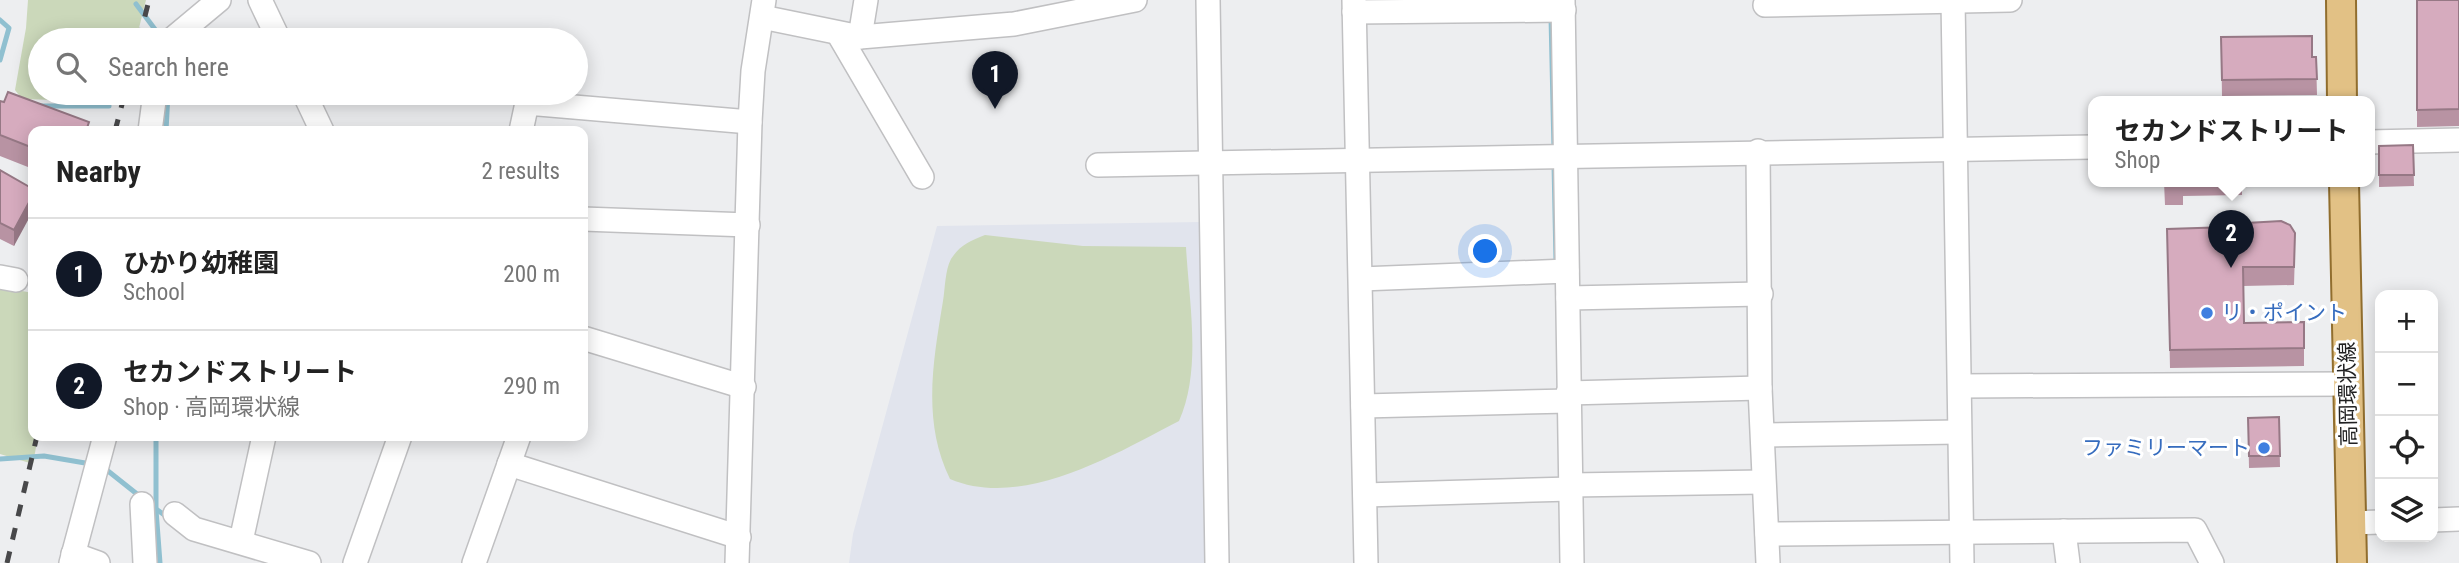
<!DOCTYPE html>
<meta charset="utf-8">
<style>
:root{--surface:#fff;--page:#f6f6f6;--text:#222;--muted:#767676;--line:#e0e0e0;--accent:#111827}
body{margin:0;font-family:"Roboto Condensed","Noto Sans JP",sans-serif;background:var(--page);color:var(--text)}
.controls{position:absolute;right:21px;bottom:21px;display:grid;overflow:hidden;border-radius:14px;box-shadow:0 4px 18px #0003}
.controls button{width:63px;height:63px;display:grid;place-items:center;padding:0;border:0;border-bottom:2px solid var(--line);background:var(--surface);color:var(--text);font:35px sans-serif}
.you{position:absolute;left:1486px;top:252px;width:24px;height:24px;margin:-18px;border:5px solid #fff;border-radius:50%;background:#1a73e8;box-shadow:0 0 0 10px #1a73e833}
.badge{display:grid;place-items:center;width:46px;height:46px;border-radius:50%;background:var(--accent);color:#fff;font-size:23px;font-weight:700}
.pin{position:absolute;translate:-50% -58px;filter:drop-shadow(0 2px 4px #0008)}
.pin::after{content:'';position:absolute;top:37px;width:24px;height:21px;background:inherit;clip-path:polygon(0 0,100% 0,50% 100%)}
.popup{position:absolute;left:2088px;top:96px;width:287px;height:91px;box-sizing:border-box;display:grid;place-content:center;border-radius:14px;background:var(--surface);filter:drop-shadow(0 2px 5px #0005);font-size:23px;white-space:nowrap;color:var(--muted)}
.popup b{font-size:26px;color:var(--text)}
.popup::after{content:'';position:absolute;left:50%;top:100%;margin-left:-14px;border:14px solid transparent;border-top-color:var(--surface)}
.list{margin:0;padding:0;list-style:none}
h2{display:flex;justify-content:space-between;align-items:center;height:91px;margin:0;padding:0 28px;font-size:30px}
h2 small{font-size:23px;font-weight:400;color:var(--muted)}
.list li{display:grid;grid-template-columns:46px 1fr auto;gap:21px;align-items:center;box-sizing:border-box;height:112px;padding:0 28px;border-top:2px solid var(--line)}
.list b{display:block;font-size:26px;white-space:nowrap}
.list p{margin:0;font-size:23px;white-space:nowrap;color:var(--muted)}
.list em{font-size:23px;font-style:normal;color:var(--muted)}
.icon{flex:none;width:38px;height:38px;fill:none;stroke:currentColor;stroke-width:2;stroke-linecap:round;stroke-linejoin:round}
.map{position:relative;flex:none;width:2459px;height:563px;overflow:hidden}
.search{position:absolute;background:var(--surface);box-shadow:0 4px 18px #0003;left:28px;top:28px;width:560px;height:77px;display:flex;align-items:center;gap:18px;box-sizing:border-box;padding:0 24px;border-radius:38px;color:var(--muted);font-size:26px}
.panel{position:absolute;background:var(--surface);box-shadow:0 4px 18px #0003;left:28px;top:126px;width:560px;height:315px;border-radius:14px}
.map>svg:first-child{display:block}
</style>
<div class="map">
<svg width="2459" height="563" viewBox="0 0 2459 563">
<rect width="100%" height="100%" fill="#edeef0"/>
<path fill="#e1e4ed" d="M 1201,222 L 1208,563 L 849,563 L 853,534 L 937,226 Z"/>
<g fill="#cbd8ba">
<path d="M 28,0 L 146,0 L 136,40 L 40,40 L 40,93 L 123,93 L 121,102 L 22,99 L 15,90 L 26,28 Z"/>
<path d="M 985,235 L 1083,246 L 1186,247 C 1189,302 1202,370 1179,421 C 1115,454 1023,510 950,479 C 922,422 933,362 943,301 C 945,289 945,270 951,259 C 960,245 970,241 985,235 Z"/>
<path d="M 0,287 L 33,293 L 33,436 L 38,436 L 33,464 L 0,454 Z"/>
</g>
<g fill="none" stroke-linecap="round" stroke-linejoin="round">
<g stroke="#90c0d0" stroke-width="5">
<path d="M 136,4 L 163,40"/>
<path d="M 1551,17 L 1554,150"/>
<path d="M 0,20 L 9,28 L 0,60"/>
<path d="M 39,106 L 109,106"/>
<path d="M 166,131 L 168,93"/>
<path d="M 1554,164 L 1556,262"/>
<path d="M 156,436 L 156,510 L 160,563"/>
<path d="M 0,459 L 44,456 L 91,464"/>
<path d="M 103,467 L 142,498"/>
<path d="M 149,504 L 170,519"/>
</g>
<g stroke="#c0c0c2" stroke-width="26">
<g id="minor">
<path d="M 260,0 L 279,40"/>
<path d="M 1208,0 L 1217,563"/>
<path d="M 1354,0 L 1366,563"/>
<path d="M 1563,0 L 1572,563"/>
<path d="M 1953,0 L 1962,563"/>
<path d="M 1765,5 L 2010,0"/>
<path d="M 1354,12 L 1564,10"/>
<path d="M 762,17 L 860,37 L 1014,24 L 1135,0"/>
<path d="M 839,35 L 922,177"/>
<path d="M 860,37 L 866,0"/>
<path d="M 171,40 L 219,0"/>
<path d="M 304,93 L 322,131"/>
<path d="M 150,131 L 155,93"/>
<path d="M 521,131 L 527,103 L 750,122"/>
<path d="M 2369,142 L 2459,140"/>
<path d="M 1758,151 L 1760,388 L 1768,563"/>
<path d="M 1098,165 L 2093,147"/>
<path d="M 583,219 L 748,225"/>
<path d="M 0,277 L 16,280"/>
<path d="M 1361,279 L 1567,271"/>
<path d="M 1568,298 L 1761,294"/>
<path d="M 583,338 L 744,387"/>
<path d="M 1960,386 L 2348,384"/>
<path d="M 1568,393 L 1760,388"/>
<path d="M 1363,406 L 1568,401"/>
<path d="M 1765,435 L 1959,432"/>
<path d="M 509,464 L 739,537"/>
<path d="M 1571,485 L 1763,482"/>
<path d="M 1365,495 L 1571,489"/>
<path d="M 142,504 L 145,563"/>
<path d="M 175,514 L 194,529 L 309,563"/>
<path d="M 2433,520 L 2459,519"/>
<path d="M 2351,523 L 2380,522"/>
<path d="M 2064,531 L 2068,563"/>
<path d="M 1767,534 L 2195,530 L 2212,563"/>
<path d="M 241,541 L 264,436"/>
<path d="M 73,554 L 98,563"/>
<path d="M 71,563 L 105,436"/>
<path d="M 355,563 L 400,436"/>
<path d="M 474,563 L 519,436"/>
<path d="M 737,563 L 750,122 L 753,71 L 764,0"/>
</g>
</g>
<g stroke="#916e2e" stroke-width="32">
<g id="major">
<path d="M 2341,0 L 2342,102"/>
<path d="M 2344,182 L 2352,563"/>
</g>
</g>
<use href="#minor" stroke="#fff" stroke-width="23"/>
<use href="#major" stroke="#e2c185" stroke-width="28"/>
<g stroke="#48484a" stroke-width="5" stroke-dasharray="12 12" stroke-linecap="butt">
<path d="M 139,40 L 149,0"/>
<path d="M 115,131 L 125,93"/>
<path d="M 7,563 L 37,436"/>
</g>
</g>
<g fill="#b893a3">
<path d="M 2417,0 L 2459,0 L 2459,126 L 2417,127 Z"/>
<path d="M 2221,37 L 2312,57 L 2316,57 L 2317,95 L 2222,96 Z"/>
<path d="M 0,101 L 89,131 L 33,131 L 33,169 L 0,156 Z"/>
<path d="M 2413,145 L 2414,186 L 2379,187 L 2379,146 Z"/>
<path d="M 0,170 L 33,189 L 14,246 L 0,239 Z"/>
<path d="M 2164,182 L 2242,182 L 2242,195 L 2183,196 L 2183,205 L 2165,205 Z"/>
<path d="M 2167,229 L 2295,252 L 2294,285 L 2243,286 L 2244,323 L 2304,322 L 2304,366 L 2170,368 Z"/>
<path d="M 2279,417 L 2280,467 L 2249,468 L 2248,418 Z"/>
</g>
<path fill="#967885" d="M 33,195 L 33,211 L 14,246 L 14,230 Z"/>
<g fill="#d6abbe" stroke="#967885" stroke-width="2">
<path d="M 2417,0 L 2459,0 L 2459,109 L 2417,110 Z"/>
<path d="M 2312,36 L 2312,57 L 2316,57 L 2317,79 L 2222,80 L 2221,37 Z"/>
<path d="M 8,92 L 89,122 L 86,131 L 33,131 L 33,148 L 0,135 L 0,101 L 4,102 Z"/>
<path d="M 2413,145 L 2414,175 L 2379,175 L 2379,146 Z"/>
<path d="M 0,170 L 33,189 L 33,195 L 14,230 L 0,223 Z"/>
<path d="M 2281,221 L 2290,225 L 2295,233 L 2294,267 L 2243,267 L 2244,323 L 2304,322 L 2304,348 L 2170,350 L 2167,229 L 2229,227 L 2229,224 Z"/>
<path d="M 2279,417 L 2280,456 L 2249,456 L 2248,418 Z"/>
</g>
<g fill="#3f7fe0" stroke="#fff" stroke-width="2.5">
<circle cx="2207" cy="313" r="7"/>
<circle cx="2264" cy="448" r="7"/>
</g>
<g text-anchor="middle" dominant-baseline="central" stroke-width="6" stroke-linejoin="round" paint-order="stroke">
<g font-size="21" fill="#366cbe" stroke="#fff" text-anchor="start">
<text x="2221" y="313">リ・ポイント</text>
<text x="2250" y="448" text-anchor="end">ファミリーマート</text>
</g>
<g font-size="21" fill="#212122" stroke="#fff">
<text transform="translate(2348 394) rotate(-91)">高岡環状線</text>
</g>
</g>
</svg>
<div class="controls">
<button>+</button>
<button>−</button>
<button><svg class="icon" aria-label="locate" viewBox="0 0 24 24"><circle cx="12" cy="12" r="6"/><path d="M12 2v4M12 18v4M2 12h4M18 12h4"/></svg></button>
<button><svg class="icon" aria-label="layers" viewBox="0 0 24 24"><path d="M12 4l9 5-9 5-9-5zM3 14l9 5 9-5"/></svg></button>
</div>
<div class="you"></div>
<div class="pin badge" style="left:995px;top:109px">1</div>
<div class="pin badge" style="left:2231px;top:268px">2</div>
<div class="popup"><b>セカンドストリート</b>Shop</div>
<div class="search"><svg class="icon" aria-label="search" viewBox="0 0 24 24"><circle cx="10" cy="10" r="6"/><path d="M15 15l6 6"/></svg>Search here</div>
<section class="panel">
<h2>Nearby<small>2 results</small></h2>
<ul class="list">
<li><span class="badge">1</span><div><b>ひかり幼稚園</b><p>School</p></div><em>200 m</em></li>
<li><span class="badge">2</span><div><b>セカンドストリート</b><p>Shop · 高岡環状線</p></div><em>290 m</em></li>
</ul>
</section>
</div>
